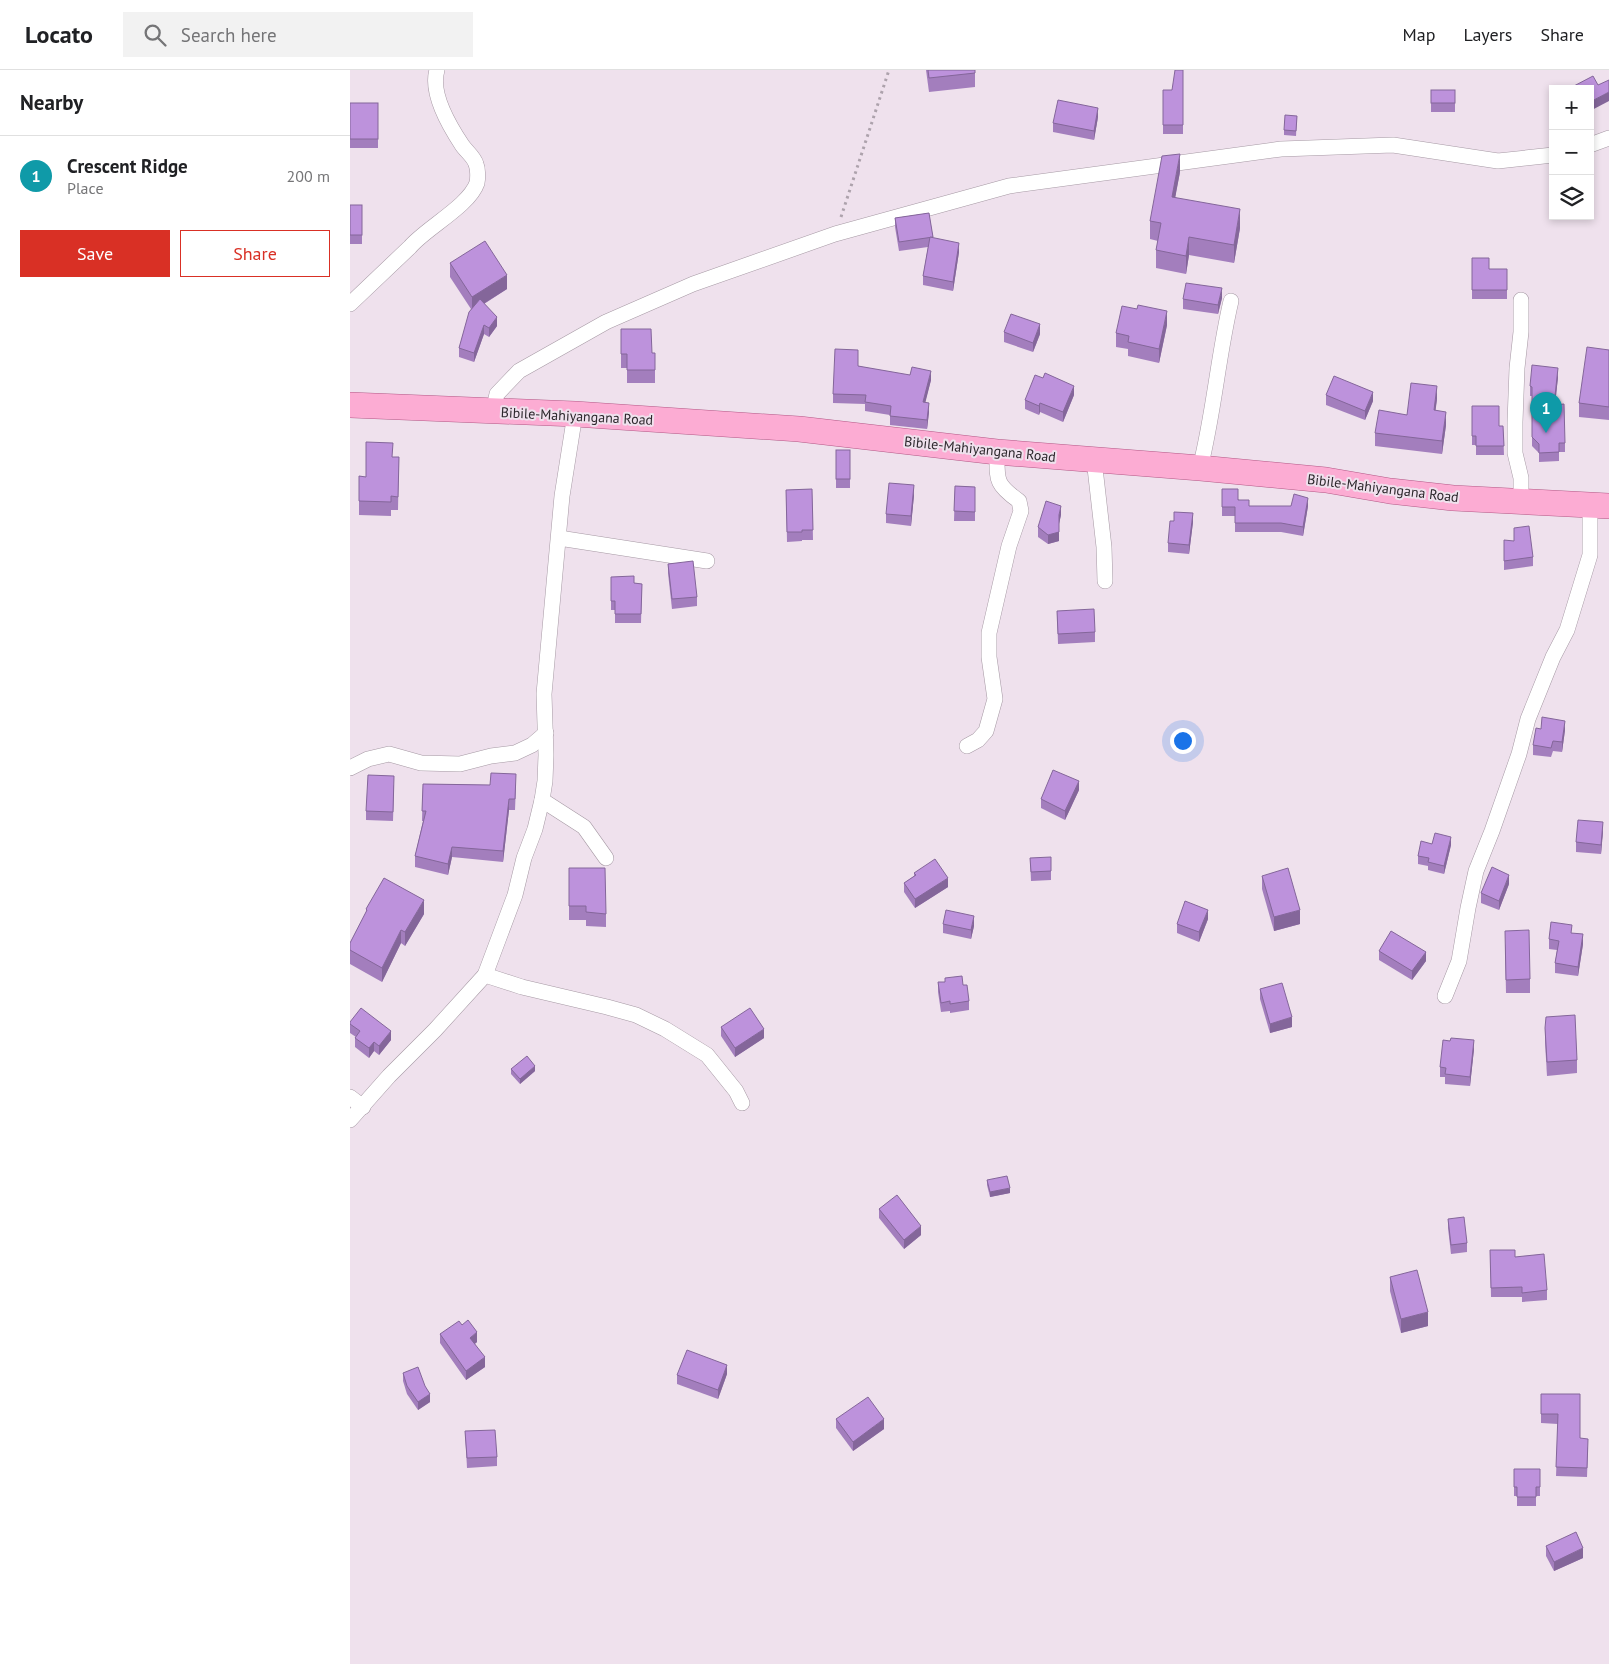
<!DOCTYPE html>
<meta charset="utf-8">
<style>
:root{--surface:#fff;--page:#f2f2f2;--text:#202124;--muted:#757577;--line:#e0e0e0;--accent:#d93025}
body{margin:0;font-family:"PT Sans",sans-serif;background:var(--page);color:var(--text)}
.controls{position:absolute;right:15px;top:15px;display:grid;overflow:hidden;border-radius:0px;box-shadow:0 2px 8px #0003}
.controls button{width:45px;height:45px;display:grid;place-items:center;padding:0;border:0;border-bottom:1px solid var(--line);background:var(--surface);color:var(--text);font:25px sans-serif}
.you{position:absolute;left:832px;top:670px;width:18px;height:18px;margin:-12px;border:4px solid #fff;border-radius:50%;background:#1a73e8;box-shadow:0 0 0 8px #1a73e833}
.badge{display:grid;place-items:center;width:32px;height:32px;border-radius:50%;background:var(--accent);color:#fff;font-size:16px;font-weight:700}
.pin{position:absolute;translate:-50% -41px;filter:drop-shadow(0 1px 2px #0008)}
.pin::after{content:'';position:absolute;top:26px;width:18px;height:15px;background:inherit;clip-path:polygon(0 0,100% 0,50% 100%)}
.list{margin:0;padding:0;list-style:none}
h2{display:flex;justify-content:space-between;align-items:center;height:65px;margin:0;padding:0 20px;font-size:21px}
h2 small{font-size:16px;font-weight:400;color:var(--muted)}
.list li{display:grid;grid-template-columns:32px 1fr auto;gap:15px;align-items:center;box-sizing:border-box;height:80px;padding:0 20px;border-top:1px solid var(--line)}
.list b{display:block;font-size:19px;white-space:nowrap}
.list p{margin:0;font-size:16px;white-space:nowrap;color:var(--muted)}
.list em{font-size:16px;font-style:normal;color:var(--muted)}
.actions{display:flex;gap:10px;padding:15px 20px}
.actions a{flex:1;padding:11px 0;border:1px solid var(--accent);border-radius:0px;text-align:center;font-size:18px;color:var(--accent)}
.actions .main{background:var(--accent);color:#fff}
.icon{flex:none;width:28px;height:28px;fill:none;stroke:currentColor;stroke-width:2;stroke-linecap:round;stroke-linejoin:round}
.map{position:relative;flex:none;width:1259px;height:1594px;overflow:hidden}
header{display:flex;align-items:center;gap:30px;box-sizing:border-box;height:70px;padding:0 25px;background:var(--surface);border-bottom:1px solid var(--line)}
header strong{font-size:24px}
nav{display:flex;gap:28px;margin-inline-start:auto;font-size:18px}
.search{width:350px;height:45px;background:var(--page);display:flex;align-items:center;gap:12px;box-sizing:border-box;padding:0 18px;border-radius:0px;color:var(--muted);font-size:19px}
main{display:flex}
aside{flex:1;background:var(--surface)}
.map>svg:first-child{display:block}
</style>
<header>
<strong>Locato</strong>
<div class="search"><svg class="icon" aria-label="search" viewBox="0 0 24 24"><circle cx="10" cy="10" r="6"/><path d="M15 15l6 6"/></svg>Search here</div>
<nav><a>Map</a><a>Layers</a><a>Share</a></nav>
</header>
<main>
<aside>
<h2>Nearby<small></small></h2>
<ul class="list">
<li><span class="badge" style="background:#0f9aa8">1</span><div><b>Crescent Ridge</b><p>Place</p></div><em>200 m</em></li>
</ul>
<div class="actions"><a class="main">Save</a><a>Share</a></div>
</aside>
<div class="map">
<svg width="1259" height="1594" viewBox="0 0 1259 1594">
<rect width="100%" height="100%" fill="#efe1ed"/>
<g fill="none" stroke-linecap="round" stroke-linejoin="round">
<g stroke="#a699a4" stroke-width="16">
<g id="minor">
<path d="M 1240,75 L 1259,68"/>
<path d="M 0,234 L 60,177 C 76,158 119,136 127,113 C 128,108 128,99 126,94 C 124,87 116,81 112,75 C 100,57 80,23 87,0"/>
<path d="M 143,341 L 147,324 L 169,301 L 256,252 L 343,214 L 485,164 L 659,116 L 931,79 L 1043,75 L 1148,91 L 1203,85"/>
<path d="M 744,389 L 754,477 L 755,511"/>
<path d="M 850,398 C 864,343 868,286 881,231"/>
<path d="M 1171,431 L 1171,408 L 1165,383 L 1165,352 L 1167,298 L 1171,262 L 1171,230"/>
<path d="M 209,468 L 357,491"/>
<path d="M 617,676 L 628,670 L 636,661 L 645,629 L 639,587 L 639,563 L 659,476 L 671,441 L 669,431 C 645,414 647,410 647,382"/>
<path d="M 0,698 L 18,689 L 39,684 L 71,693 L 110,694 L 141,686 L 165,683 L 182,675 L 196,663"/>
<path d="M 192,730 L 234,757 L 256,788"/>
<path d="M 135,905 L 172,917 L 257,937 L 286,945 L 315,959 L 357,985 L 386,1021 L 392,1033"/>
<path d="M 1095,926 L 1109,891 L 1118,838 L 1126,801 L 1142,761 L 1169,684 L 1178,649 L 1203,587 L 1217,560 L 1240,485 L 1240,434"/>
<path d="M 0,1027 L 13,1037"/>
<path d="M 0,1050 L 39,1006 L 85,960 L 135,905 L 165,825 L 174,788 L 185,759 L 192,730 L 195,711 L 196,685 L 194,624 L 212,426 L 225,344"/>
</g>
</g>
<g stroke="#b25986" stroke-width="26">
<path id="primary" d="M 0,335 L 225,344 L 449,359 L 647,382 L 850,398 L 976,410 L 1040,421 L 1103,428 L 1259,436"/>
</g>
<path stroke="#ada2ac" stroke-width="3" stroke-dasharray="2.5 4" stroke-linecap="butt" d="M 491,147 L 539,0"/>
<use href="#minor" stroke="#fff" stroke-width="15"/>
<use href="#primary" stroke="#fcacd3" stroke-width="25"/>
</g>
<g fill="#a37ebd">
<path d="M 576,0 L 625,0 L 625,17 L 579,22 Z"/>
<path d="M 833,0 L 833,64 L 813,64 L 813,20 L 822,20 Z"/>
<rect x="1081" y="20" width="24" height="22"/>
<rect x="0" y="33" width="28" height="45"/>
<path d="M 947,46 L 946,66 L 934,65 L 934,60 Z"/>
<path d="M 748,47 L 744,70 L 703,62 L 703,53 Z"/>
<path d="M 830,102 L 825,127 L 890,158 L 884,193 L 839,185 L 836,204 L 806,198 L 806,180 L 808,171 L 800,169 L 800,151 Z"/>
<rect x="0" y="135" width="12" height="39"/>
<path d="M 579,143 L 583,168 L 609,182 L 603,221 L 573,215 L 573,206 L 578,177 L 549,181 L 545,157 L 545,148 Z"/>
<path d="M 1122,188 L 1139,199 L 1157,199 L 1157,229 L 1122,229 Z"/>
<path d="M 100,193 L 157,219 L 134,234 L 147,256 L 139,267 L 134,264 L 124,292 L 109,287 L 109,278 L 121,239 L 100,207 Z"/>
<path d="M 872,228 L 868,244 L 833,239 L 833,229 Z"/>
<path d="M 817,255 L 809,293 L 778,286 L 778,279 L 766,277 L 766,263 Z"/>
<path d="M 271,259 L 302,283 L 305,283 L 305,313 L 277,313 L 277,298 L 271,298 Z"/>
<path d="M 654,262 L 690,264 L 683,282 L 654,272 Z"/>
<path d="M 1259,280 L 1259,350 L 1229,347 L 1229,333 Z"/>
<path d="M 508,296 L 581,310 L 575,332 L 579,342 L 577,359 L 540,355 L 540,345 L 515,341 L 515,334 L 483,333 L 483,324 Z"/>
<path d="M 1208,307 L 1205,335 L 1215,373 L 1215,382 L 1209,382 L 1209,391 L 1189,392 L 1189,383 L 1182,376 L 1182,326 L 1180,326 L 1180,316 Z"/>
<path d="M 724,325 L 713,352 L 690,342 L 689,345 L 675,339 L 675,330 Z"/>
<path d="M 976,325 L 1023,331 L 1015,350 L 976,335 Z"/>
<path d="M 1087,329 L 1085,341 L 1096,355 L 1092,384 L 1025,376 L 1025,363 L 1057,345 Z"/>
<path d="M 1122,336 L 1149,356 L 1153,356 L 1154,385 L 1126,385 L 1126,375 L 1122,375 Z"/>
<rect x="486" y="380" width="14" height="38"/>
<path d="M 43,387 L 49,387 L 48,440 L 41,440 L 41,446 L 9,445 L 9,406 L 16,407 Z"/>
<path d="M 605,416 L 625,417 L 625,451 L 604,451 Z"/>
<path d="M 462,419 L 463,470 L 452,470 L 452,471 L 437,472 L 436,420 Z"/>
<path d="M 872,419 L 899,436 L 958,436 L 953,466 L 931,462 L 885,462 L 885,446 L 872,446 Z"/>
<path d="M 564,425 L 561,456 L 536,453 L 536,444 Z"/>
<path d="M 711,445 L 709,453 L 709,471 L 698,474 L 688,467 L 688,457 Z"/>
<path d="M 843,452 L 839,484 L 818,482 L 818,473 Z"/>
<path d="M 1154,470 L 1183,487 L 1183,496 L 1154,500 Z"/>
<path d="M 318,494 L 347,527 L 347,536 L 322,539 L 318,503 Z"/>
<path d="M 261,507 L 284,513 L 292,514 L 291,553 L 265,553 L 265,540 L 261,540 Z"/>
<path d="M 707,541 L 745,562 L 745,572 L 708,574 Z"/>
<path d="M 1215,660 L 1212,682 L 1203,681 L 1201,687 L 1183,685 L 1183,675 Z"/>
<path d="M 73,714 L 140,715 L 166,715 L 165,740 L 159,740 L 153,792 L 102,787 L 98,805 L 65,797 L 65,786 L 73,751 L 72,751 Z"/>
<path d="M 44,715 L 43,751 L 16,750 L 16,741 Z"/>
<path d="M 729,720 L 715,750 L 691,738 L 691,729 Z"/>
<path d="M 1253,761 L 1251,784 L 1226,782 L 1226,772 Z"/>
<path d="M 1082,774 L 1101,775 L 1094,804 L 1078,800 L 1078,796 L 1068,794 L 1068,786 Z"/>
<path d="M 680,788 L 701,801 L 701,810 L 681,811 Z"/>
<path d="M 219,798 L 256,844 L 256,857 L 236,856 L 236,850 L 219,850 Z"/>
<path d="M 564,803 L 598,817 L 565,838 L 554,822 L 554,813 L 564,806 Z"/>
<path d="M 912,806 L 950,854 L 924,861 L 912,819 Z"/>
<path d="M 1159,814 L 1149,840 L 1131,833 L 1131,823 Z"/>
<path d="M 16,839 L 74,844 L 55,876 L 51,873 L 32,912 L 0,894 L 0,873 L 16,843 Z"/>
<path d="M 858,849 L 849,872 L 827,863 L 827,854 Z"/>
<path d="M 593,854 L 624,856 L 621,869 L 593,863 Z"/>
<path d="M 1222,863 L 1233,874 L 1228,906 L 1205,903 L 1205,893 L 1207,880 L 1199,879 L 1199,869 Z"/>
<path d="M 1155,874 L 1180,909 L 1180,923 L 1156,923 Z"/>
<path d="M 1029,881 L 1076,891 L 1062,910 L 1029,890 Z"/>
<path d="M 588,912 L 613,915 L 619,931 L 619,940 L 600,943 L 600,941 L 591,942 L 588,922 Z"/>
<path d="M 910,919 L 942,957 L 920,963 L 910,929 Z"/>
<path d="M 0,952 L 41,970 L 29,985 L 24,981 L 19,988 L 5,977 L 5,968 L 6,967 L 0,963 Z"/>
<path d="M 371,957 L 414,968 L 385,987 L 371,966 Z"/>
<path d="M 1195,958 L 1227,990 L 1227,1003 L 1197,1006 L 1195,972 Z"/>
<path d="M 1100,971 L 1124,979 L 1120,1016 L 1095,1014 L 1095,1007 L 1090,1007 L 1090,997 Z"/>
<path d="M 161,999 L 185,1001 L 170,1014 L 161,1004 Z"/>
<path d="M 637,1110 L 660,1123 L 640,1127 L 637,1115 Z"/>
<path d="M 529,1139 L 571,1165 L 554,1179 L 529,1148 Z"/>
<path d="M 1098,1149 L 1117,1173 L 1117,1182 L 1101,1184 L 1098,1158 Z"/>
<path d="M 1140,1180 L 1165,1187 L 1197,1220 L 1197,1230 L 1172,1232 L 1172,1227 L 1141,1227 Z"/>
<path d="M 1040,1207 L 1078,1256 L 1051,1263 L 1040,1221 Z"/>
<path d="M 112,1255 L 127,1272 L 125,1274 L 135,1297 L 116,1310 L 90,1273 L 90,1264 Z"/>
<path d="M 53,1303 L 80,1332 L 68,1340 L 57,1324 L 53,1311 Z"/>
<path d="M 377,1304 L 368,1329 L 327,1314 L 327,1305 Z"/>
<path d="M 1191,1324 L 1238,1378 L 1237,1407 L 1206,1406 L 1208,1354 L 1191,1353 Z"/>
<path d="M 486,1349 L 534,1359 L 503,1381 L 486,1358 Z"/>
<path d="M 115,1361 L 147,1387 L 147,1396 L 117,1398 Z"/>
<path d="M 1164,1399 L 1190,1399 L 1190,1426 L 1186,1426 L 1186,1436 L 1167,1436 L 1167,1426 L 1164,1426 Z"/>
<path d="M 1196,1476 L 1233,1488 L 1204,1501 L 1196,1486 Z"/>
</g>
<g fill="#84669a">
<path d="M 1259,22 L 1259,31 L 1240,41 L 1240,32 Z"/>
<path d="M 748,38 L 748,47 L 744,70 L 744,61 Z"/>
<path d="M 830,84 L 830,102 L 822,145 L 822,127 Z"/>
<path d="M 890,139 L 890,158 L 884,193 L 884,175 Z"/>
<path d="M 839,167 L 839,185 L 836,204 L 836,186 Z"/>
<path d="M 609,173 L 609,182 L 603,221 L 603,212 Z"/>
<path d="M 157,205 L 157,219 L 122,241 L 122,227 Z"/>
<path d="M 872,218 L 872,228 L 868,244 L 868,235 Z"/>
<path d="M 817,241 L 817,255 L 809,293 L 809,279 Z"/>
<path d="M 147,247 L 147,256 L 139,267 L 139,258 Z"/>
<path d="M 690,254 L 690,264 L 683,282 L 683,273 Z"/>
<path d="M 134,255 L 134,264 L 124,292 L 124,283 Z"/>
<path d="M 1208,298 L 1208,307 L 1204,344 L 1204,335 Z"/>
<path d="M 581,301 L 581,310 L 573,342 L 573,332 Z"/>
<path d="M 724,316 L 724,325 L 713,352 L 713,342 Z"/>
<path d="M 1087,316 L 1087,329 L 1084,353 L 1084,340 Z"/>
<path d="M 1023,322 L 1023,331 L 1015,350 L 1015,341 Z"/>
<path d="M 579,333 L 579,342 L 577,359 L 577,350 Z"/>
<path d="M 690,333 L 690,342 L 689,345 L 689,336 Z"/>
<path d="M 1096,342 L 1096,355 L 1092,384 L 1092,371 Z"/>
<path d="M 564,415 L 564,425 L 561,456 L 561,446 Z"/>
<path d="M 958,428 L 958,436 L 953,466 L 953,457 Z"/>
<path d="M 711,436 L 711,445 L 709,454 L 709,445 Z"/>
<path d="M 843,443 L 843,452 L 839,484 L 839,475 Z"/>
<path d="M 709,462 L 709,471 L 698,474 L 698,465 Z"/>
<path d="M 1215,651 L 1215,660 L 1212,682 L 1212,672 Z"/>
<path d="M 729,711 L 729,720 L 715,750 L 715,741 Z"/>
<path d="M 159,729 L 159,740 L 153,792 L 153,781 Z"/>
<path d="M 1253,752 L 1253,761 L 1251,784 L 1251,775 Z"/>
<path d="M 1101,767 L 1101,775 L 1094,804 L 1094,796 Z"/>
<path d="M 102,777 L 102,787 L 98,805 L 98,794 Z"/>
<path d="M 1159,805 L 1159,814 L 1149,840 L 1149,831 Z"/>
<path d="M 598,808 L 598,817 L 565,838 L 565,829 Z"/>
<path d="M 74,830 L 74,844 L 55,876 L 55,862 Z"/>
<path d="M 858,840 L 858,849 L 849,872 L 849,862 Z"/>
<path d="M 950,840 L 950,854 L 924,861 L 924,847 Z"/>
<path d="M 624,846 L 624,856 L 621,869 L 621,860 Z"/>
<path d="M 51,860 L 51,873 L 32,912 L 32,898 Z"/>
<path d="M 1233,864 L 1233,874 L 1228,906 L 1228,897 Z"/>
<path d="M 1076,882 L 1076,891 L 1062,910 L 1062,901 Z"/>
<path d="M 942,947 L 942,957 L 920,963 L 920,954 Z"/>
<path d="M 414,959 L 414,968 L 385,987 L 385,978 Z"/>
<path d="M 41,961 L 41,970 L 29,985 L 29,976 Z"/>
<path d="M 1124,970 L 1124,979 L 1120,1016 L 1120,1007 Z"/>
<path d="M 24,972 L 24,981 L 19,988 L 19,978 Z"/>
<path d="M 185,996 L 185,1001 L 170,1014 L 170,1009 Z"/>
<path d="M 660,1118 L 660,1123 L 640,1127 L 640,1122 Z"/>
<path d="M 571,1156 L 571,1165 L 554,1179 L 554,1170 Z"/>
<path d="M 1078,1242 L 1078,1256 L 1051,1263 L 1051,1249 Z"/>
<path d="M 127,1262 L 127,1272 L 120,1277 L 120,1268 Z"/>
<path d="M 135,1287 L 135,1297 L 116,1310 L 116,1301 Z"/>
<path d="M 377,1295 L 377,1304 L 368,1329 L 368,1320 Z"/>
<path d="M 80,1324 L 80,1332 L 68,1340 L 68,1332 Z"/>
<path d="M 534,1349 L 534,1359 L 503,1381 L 503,1372 Z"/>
<path d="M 1233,1478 L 1233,1488 L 1204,1501 L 1204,1492 Z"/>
</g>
<g fill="#bd92dc" stroke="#84669a">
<path d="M 578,0 L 625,0 L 625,3 L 579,8 Z"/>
<path d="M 825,0 L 833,0 L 833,55 L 813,55 L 813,20 L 822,20 Z"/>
<path d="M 1243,6 L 1248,15 L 1259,10 L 1259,22 L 1240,32 L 1240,19 L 1224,19 L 1222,17 Z"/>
<rect x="1081" y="20" width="24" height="13"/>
<path d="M 708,30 L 748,38 L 744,61 L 703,53 Z"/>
<rect x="0" y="33" width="28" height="36"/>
<path d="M 935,45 L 947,46 L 946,61 L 934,60 Z"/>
<path d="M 830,84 L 822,127 L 890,139 L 884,175 L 839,167 L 836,186 L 806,180 L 811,153 L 800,151 L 812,86 Z"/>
<rect x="0" y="135" width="12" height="30"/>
<path d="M 579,143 L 583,167 L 549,172 L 545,148 Z"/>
<path d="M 580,167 L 609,173 L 603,212 L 573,206 Z"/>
<path d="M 135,171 L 157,205 L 122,227 L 100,193 Z"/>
<path d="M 1122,188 L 1139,188 L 1139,199 L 1157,199 L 1157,220 L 1122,220 Z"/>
<path d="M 836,213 L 872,218 L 868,235 L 833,229 Z"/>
<path d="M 130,229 L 147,247 L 139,258 L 134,255 L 124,283 L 109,278 L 119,242 Z"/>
<path d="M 788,235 L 817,241 L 809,279 L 778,272 L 779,266 L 766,263 L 772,236 L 787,239 Z"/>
<path d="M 661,244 L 690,254 L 683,273 L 654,262 Z"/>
<path d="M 271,259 L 301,259 L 302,283 L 305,283 L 305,300 L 277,300 L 277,284 L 271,284 Z"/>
<path d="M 1237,277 L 1259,280 L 1259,337 L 1229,333 Z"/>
<path d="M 485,279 L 508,280 L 508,296 L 560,305 L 562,297 L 581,301 L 573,332 L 579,333 L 577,350 L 540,346 L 541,336 L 515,332 L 516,325 L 483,324 Z"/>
<path d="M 1182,295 L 1208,298 L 1204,335 L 1214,334 L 1215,373 L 1209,373 L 1209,382 L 1189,383 L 1189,374 L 1182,367 L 1182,317 L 1180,316 Z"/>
<path d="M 695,303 L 724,316 L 713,342 L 690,333 L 689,336 L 675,330 L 685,305 L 693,308 Z"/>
<path d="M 984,306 L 1023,322 L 1015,341 L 976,325 Z"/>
<path d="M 1061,313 L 1087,316 L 1084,340 L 1096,342 L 1092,371 L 1025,363 L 1029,340 L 1057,345 Z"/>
<path d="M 1122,336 L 1149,336 L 1149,356 L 1153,356 L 1154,376 L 1126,376 L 1126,366 L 1122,366 Z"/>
<path d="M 16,372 L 43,373 L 42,387 L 49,387 L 48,427 L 41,426 L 41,432 L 9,431 L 9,406 L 16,407 Z"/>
<rect x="486" y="380" width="14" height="29"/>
<path d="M 539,413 L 564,415 L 561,446 L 536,444 Z"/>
<path d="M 605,416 L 625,417 L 625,442 L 604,441 Z"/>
<path d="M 462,419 L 463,460 L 452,460 L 452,462 L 437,462 L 436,420 Z"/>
<path d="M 872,419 L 888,419 L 888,430 L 899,430 L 899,436 L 941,436 L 944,424 L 958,428 L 953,457 L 931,453 L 885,453 L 885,437 L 872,437 Z"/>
<path d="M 696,431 L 711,436 L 709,445 L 709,462 L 698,465 L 688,457 Z"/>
<path d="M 824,442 L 843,443 L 839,475 L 818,473 L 820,451 L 824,451 Z"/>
<path d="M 1179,456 L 1183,487 L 1154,491 L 1154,470 L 1164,471 L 1164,458 Z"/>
<path d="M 343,491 L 347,527 L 322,529 L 318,494 Z"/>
<path d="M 284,506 L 284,513 L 292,514 L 291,544 L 265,544 L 265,531 L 261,531 L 261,507 Z"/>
<path d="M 744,539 L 745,562 L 708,564 L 707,541 Z"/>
<path d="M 1192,647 L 1215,651 L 1212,672 L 1203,671 L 1201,678 L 1183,675 L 1186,658 L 1191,659 Z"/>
<path d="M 703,700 L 729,711 L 715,741 L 691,729 Z"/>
<path d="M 141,703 L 166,704 L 165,729 L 159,729 L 153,781 L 102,777 L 98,794 L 65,786 L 76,741 L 72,741 L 73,714 L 140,715 Z"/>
<path d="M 18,705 L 44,706 L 43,742 L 16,741 Z"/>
<path d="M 1228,750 L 1253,752 L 1251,775 L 1226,772 Z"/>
<path d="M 1085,763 L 1101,767 L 1094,796 L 1078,792 L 1079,788 L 1068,786 L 1071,771 L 1082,774 Z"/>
<path d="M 701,787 L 701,801 L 681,802 L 680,788 Z"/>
<path d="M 585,789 L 598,808 L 565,829 L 554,813 L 566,805 L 564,803 Z"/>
<path d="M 1142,797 L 1159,805 L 1149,831 L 1131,823 Z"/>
<path d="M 219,798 L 255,798 L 256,844 L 236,842 L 236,836 L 219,836 Z"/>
<path d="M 938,798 L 950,840 L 924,847 L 912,806 Z"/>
<path d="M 34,808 L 74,830 L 55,862 L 51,860 L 32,898 L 0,880 L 0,873 L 17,840 L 16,839 Z"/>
<path d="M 835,831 L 858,840 L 849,862 L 827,854 Z"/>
<path d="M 596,840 L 624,846 L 621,860 L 593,854 Z"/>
<path d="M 1201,852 L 1222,855 L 1221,863 L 1233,864 L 1228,897 L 1205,893 L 1209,871 L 1199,869 Z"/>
<path d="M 1179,860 L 1180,909 L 1156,910 L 1155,861 Z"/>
<path d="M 1041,861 L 1076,882 L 1062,901 L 1029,881 Z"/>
<path d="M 612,906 L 613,915 L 617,915 L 619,931 L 600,934 L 600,931 L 591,933 L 588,912 L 595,912 L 595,908 Z"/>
<path d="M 932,913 L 942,947 L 920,954 L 910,919 Z"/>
<path d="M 11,938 L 41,961 L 29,976 L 24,972 L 19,978 L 5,968 L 10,961 L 0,954 L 0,952 Z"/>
<path d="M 400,938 L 414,959 L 385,978 L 371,957 Z"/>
<path d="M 1225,945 L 1227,990 L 1197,992 L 1195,958 L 1196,947 Z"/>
<path d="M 1101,968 L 1124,970 L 1120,1007 L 1095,1004 L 1096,998 L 1090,997 L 1093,970 L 1100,971 Z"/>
<path d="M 177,986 L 185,996 L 170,1009 L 161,999 Z"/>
<path d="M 657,1106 L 660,1118 L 640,1122 L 637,1110 Z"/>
<path d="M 547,1125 L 571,1156 L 554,1170 L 529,1139 Z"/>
<path d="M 1114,1147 L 1117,1173 L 1101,1175 L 1098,1149 Z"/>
<path d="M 1140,1180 L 1165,1180 L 1165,1187 L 1194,1184 L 1197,1220 L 1172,1223 L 1172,1217 L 1141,1218 Z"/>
<path d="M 1067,1200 L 1078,1242 L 1051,1249 L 1040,1207 Z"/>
<path d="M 118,1250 L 127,1262 L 120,1268 L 135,1287 L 116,1301 L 90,1264 L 109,1251 L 112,1255 Z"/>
<path d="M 337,1280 L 377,1295 L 368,1320 L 327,1305 Z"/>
<path d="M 68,1297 L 75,1316 L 80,1324 L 68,1332 L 57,1316 L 53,1303 Z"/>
<path d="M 1191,1324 L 1230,1324 L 1230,1368 L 1238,1369 L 1237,1398 L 1206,1397 L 1208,1344 L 1191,1344 Z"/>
<path d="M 518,1327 L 534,1349 L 503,1372 L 486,1349 Z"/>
<path d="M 145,1360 L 147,1387 L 117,1388 L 115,1361 Z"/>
<path d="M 1164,1399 L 1190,1399 L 1190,1417 L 1186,1417 L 1186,1427 L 1167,1427 L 1167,1417 L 1164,1417 Z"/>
<path d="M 1226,1462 L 1233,1478 L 1204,1492 L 1196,1476 Z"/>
</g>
<g text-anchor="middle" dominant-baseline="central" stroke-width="4" stroke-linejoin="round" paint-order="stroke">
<g font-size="14" fill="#2c272c" stroke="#efe1ed">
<text transform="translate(227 346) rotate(3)">Bibile-Mahiyangana Road</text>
<text transform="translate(630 379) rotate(6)">Bibile-Mahiyangana Road</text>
<text transform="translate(1033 418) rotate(7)">Bibile-Mahiyangana Road</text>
</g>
</g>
</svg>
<div class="controls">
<button>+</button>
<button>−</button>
<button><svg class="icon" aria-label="layers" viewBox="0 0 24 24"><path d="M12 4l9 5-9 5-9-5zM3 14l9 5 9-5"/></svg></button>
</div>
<div class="you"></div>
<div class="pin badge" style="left:1196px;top:363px;background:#0f9aa8">1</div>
</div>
</main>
